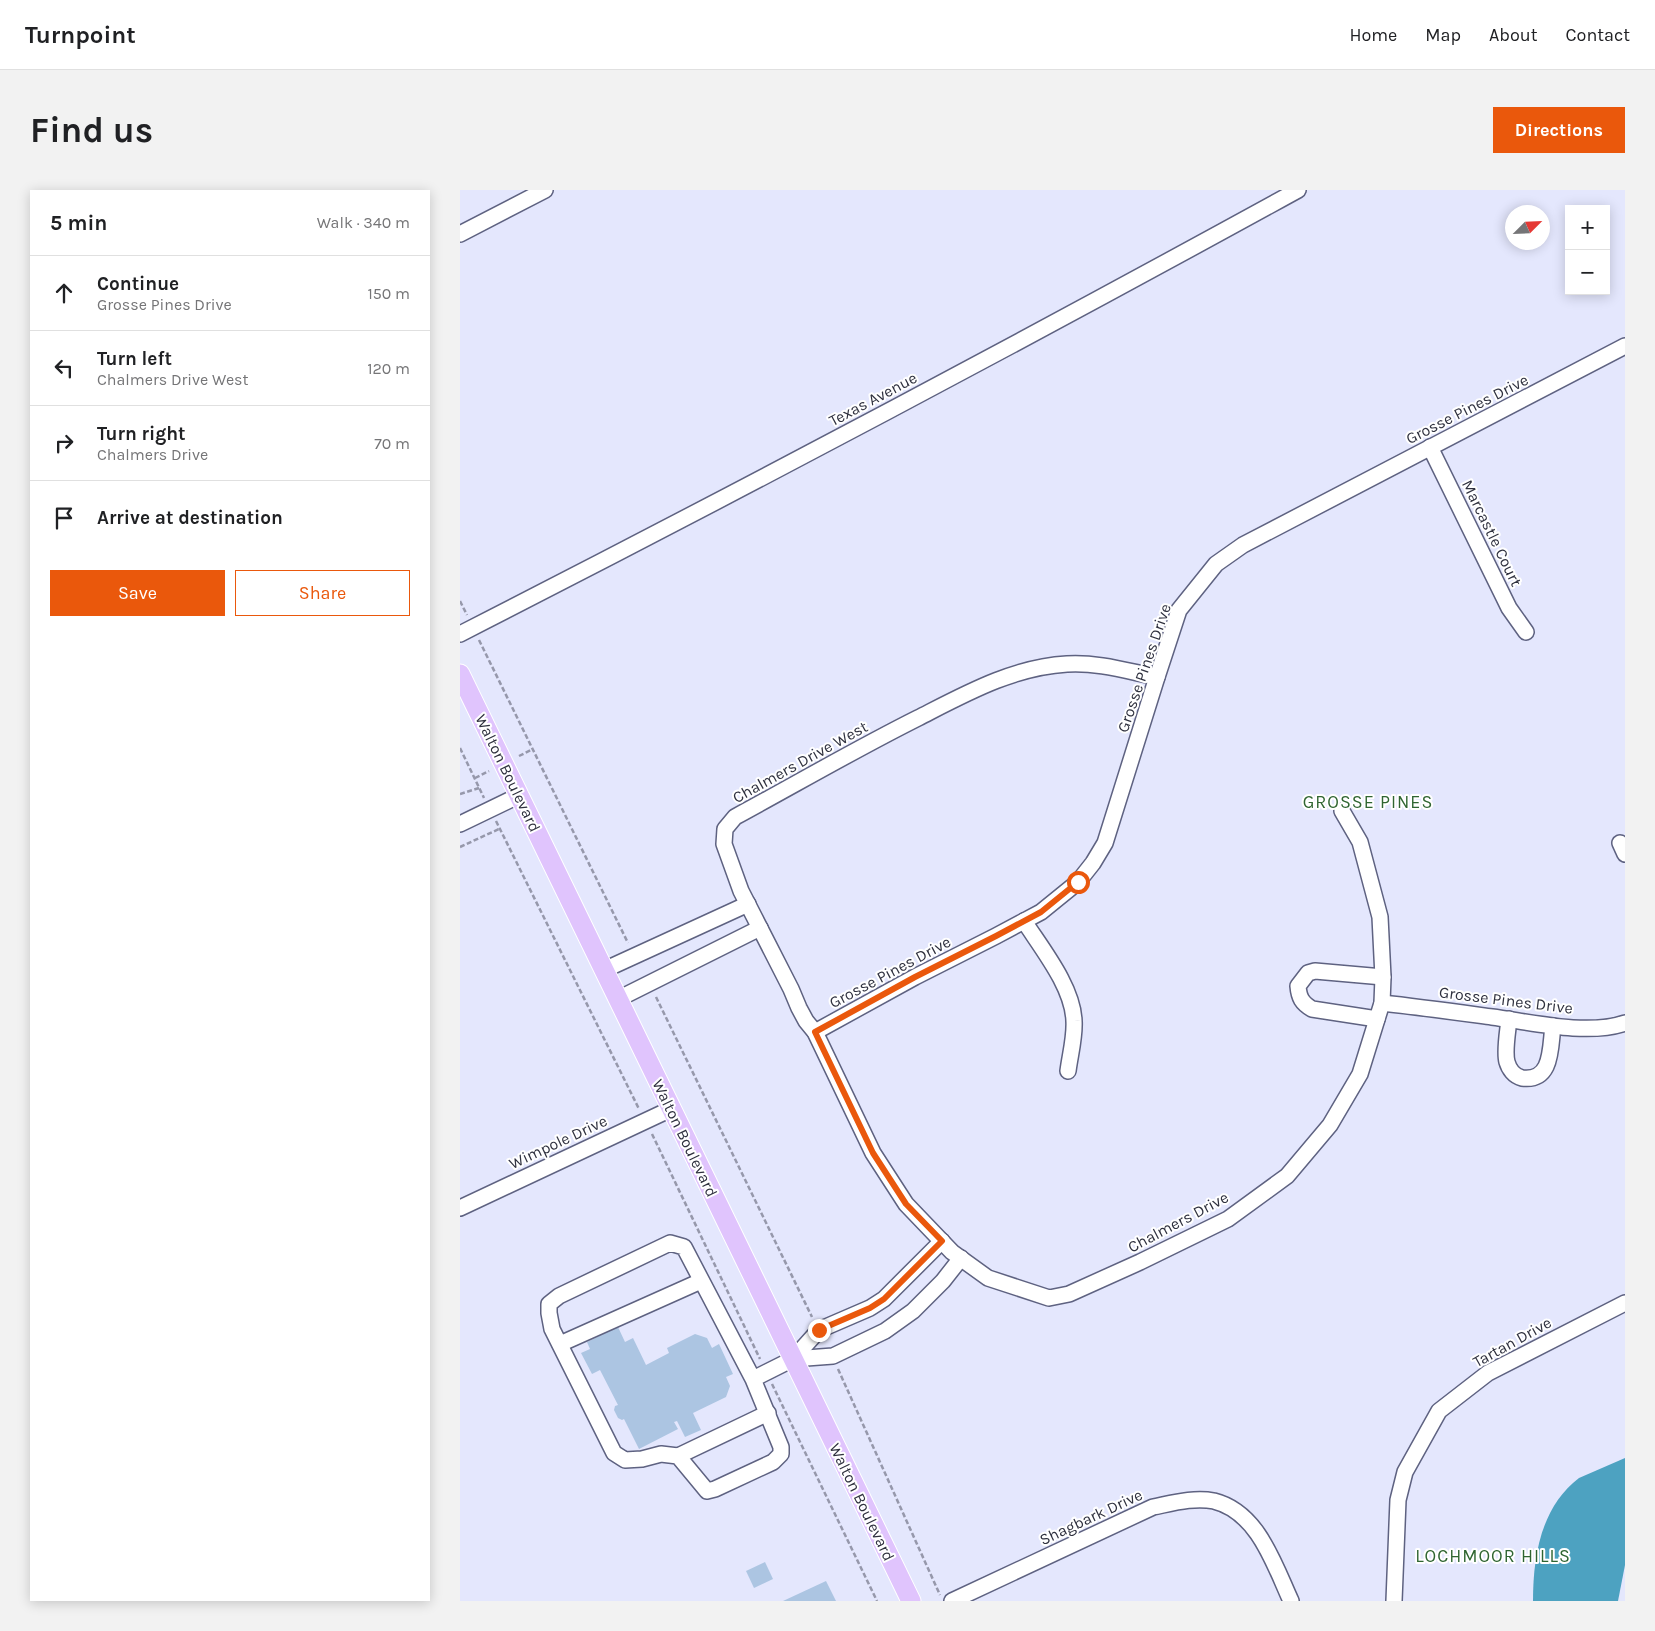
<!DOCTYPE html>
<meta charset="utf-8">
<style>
:root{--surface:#fff;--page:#f2f2f2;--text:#202124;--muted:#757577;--line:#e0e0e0;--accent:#ea580c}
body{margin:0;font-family:Karla,sans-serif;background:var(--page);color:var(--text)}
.controls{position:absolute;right:15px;top:15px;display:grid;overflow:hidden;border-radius:0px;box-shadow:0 2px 12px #0003}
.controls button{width:45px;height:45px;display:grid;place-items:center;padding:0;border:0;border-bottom:1px solid var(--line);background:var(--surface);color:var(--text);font:25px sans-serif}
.compass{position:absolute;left:1045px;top:15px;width:45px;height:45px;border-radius:50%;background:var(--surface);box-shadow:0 2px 12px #0003;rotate:66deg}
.stop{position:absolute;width:15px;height:15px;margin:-11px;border:4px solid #ea580c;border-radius:50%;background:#fff}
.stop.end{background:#ea580c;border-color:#fff;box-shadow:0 1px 5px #0008}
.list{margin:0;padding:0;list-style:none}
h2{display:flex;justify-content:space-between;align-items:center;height:65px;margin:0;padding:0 20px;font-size:21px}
h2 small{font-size:16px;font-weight:400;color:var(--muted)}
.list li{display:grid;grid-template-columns:32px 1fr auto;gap:15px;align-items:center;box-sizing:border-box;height:75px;padding:0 20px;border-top:1px solid var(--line)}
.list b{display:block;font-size:19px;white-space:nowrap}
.list p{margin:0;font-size:16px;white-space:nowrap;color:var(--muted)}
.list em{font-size:16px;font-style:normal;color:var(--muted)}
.actions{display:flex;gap:10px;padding:15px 20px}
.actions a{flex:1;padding:11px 0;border:1px solid var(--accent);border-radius:0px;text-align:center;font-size:18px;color:var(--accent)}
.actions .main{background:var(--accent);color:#fff}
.icon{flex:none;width:28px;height:28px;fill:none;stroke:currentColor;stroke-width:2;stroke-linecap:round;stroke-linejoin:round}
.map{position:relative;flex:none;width:1165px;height:1411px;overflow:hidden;border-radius:0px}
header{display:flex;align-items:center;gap:30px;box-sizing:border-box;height:70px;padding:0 25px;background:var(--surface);border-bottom:1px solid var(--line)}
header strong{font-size:24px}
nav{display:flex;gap:28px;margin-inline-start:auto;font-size:18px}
.intro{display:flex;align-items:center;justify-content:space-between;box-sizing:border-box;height:120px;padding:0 30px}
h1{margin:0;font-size:35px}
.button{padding:12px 22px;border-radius:0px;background:var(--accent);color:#fff;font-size:18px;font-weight:700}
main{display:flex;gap:30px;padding:0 30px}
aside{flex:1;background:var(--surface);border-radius:0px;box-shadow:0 2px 12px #0003}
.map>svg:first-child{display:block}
</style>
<header>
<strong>Turnpoint</strong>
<nav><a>Home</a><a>Map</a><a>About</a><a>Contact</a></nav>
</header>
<div class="intro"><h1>Find us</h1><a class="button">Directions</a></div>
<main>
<aside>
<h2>5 min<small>Walk · 340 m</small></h2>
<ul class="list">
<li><svg class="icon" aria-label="ahead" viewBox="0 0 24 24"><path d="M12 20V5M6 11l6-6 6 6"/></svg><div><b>Continue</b><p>Grosse Pines Drive</p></div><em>150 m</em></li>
<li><svg class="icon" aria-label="left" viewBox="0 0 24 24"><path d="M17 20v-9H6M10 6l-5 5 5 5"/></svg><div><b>Turn left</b><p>Chalmers Drive West</p></div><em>120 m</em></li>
<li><svg class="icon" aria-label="right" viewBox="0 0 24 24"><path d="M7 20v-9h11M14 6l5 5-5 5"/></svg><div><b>Turn right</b><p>Chalmers Drive</p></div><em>70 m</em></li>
<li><svg class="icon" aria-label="arrive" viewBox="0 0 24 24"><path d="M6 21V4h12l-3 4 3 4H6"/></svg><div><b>Arrive at destination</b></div></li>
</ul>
<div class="actions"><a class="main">Save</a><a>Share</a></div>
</aside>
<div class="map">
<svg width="1165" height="1411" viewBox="0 0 1165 1411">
<rect width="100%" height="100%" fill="#e4e7fd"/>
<path fill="#4da2c1" d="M 1165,1268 L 1165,1375 L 1158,1411 L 1073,1411 C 1073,1366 1081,1317 1119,1288 Z"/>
<g fill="#acc5e2">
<path d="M 158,1137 L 165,1152 L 173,1148 L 186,1175 L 209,1163 L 207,1158 L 235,1144 L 247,1148 L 252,1158 L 259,1154 L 273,1184 L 266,1187 L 270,1196 L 266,1207 L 233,1223 L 241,1240 L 225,1247 L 217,1231 L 214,1232 L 218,1239 L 179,1259 L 164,1229 L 162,1230 L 158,1228 L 154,1220 L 155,1216 L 158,1215 L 140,1180 L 132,1184 L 121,1163 L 130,1159 L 127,1152 Z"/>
<path d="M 305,1372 L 313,1389 L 294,1398 L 286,1381 Z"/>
<path d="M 366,1391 L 376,1411 L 323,1411 Z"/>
</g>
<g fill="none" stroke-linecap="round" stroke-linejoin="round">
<g stroke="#5e6281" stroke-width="18">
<g id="minor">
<path d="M 0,44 L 85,0"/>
<path d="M 970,257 L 1049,418 L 1066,442"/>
<path d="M 0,444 C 282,300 561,152 838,0"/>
<path d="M 697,487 C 667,481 637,472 607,474 C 553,477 505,504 458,528 C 396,559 336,594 275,627 L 265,639 L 264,654 L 281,701 L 331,799 L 339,818 L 346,831 L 355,842 L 413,963 L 446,1014 L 492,1062 L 528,1088 L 589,1108 L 609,1104 L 680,1072 L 768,1029 L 827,986 L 870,935 L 900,884 L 922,813 L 923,787 L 920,727 L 900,652 L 882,621"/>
<path d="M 0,634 L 60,605"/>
<path d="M 1160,653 L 1165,664"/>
<path d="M 564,731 C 582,759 613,797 614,831 C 615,847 610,865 608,881"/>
<path d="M 144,780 L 288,714"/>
<path d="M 158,809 L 300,738"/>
<path d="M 922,813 C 959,817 995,822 1032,827 C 1070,832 1128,846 1165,833"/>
<path d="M 917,829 L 852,819 C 842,813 839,808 838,796 L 848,783 L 855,781 L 923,787"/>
<path d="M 1049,829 C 1048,841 1044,861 1047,872 C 1049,879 1054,886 1062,888 C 1093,892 1090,857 1093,836"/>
<path d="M 355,842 L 455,787 L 536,746 L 581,722 L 618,692 L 633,673 L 645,653 L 697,487 L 719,420 L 756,374 L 783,355 L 1165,156"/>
<path d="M 0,1018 L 211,919"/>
<path d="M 100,1154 L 241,1091"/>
<path d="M 333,1169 L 373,1166 L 425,1141 L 453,1121 L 483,1091 L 501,1068"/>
<path d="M 293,1189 L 224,1057 L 210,1053 L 99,1106 L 89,1114 L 89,1123 L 92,1139 L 154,1263 L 165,1270 L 182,1269 L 201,1264 L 218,1266 L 247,1301 L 255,1299 L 313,1272 L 321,1264 L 321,1257 L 293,1189 L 333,1169 L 359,1140 L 410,1118 L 424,1109 L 482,1051"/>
<path d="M 218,1266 L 308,1223"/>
<path d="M 492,1411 L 693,1317 C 713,1313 734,1307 754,1311 C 798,1322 814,1374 831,1411"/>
<path d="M 934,1411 L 938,1310 L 945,1282 L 979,1221 L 1028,1183 L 1165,1113"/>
</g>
</g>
<g stroke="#fff" stroke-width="21">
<path id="major" d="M 0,484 L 451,1411"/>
</g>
<g stroke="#9698ab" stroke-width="2.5" stroke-dasharray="5 2.5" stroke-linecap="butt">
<path d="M 0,411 L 7,425"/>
<path d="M 19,450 L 168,753"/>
<path d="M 0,558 L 24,608"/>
<path d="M 59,566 L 73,559"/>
<path d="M 15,588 L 29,581"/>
<path d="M 0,604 L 19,598"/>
<path d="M 36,631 L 179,919"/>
<path d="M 0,657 L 39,639"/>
<path d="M 196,807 L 352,1127"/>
<path d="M 192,944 L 300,1169"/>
<path d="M 378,1179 L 480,1405"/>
<path d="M 312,1194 L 417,1411"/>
</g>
<use href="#minor" stroke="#fff" stroke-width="15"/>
<use href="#major" stroke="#e0c4fd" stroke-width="19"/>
</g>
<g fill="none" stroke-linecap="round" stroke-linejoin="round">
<path stroke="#ea580c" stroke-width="6" d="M 359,1140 L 410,1118 L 424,1109 L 482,1051 L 446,1014 L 413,963 L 355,842 L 455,787 L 536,746 L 581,722 L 618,692"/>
</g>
<g text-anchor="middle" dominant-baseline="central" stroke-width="4" stroke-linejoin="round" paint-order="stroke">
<g font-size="16" fill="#2f313f" stroke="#fff">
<text transform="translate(413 209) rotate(-28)">Texas Avenue</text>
<text transform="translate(1007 219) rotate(-27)">Grosse Pines Drive</text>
<text transform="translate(1032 343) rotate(64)">Marcastle Court</text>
<text transform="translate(684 478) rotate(-71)">Grosse Pines Drive</text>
<text transform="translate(340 572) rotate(-29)">Chalmers Drive West</text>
<text transform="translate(48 583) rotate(64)">Walton Boulevard</text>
<text transform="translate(430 782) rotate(-28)">Grosse Pines Drive</text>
<text transform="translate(1046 810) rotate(7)">Grosse Pines Drive</text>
<text transform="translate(225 948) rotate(64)">Walton Boulevard</text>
<text transform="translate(98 952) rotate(-25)">Wimpole Drive</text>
<text transform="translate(718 1032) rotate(-28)">Chalmers Drive</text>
<text transform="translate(1052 1152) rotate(-29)">Tartan Drive</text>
<text transform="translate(402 1312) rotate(64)">Walton Boulevard</text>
<text transform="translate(631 1327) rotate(-25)">Shagbark Drive</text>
</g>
<g font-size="18" letter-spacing="1" fill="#2f6531" stroke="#fff">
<text x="908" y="612">GROSSE PINES</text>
<text x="1033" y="1366">LOCHMOOR HILLS</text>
</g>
</g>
</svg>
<div class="controls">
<button>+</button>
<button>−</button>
</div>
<svg class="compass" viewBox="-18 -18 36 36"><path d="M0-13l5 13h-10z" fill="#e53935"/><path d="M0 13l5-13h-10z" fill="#757577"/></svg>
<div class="stop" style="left:618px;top:692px"></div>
<div class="stop end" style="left:359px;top:1140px"></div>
</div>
</main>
